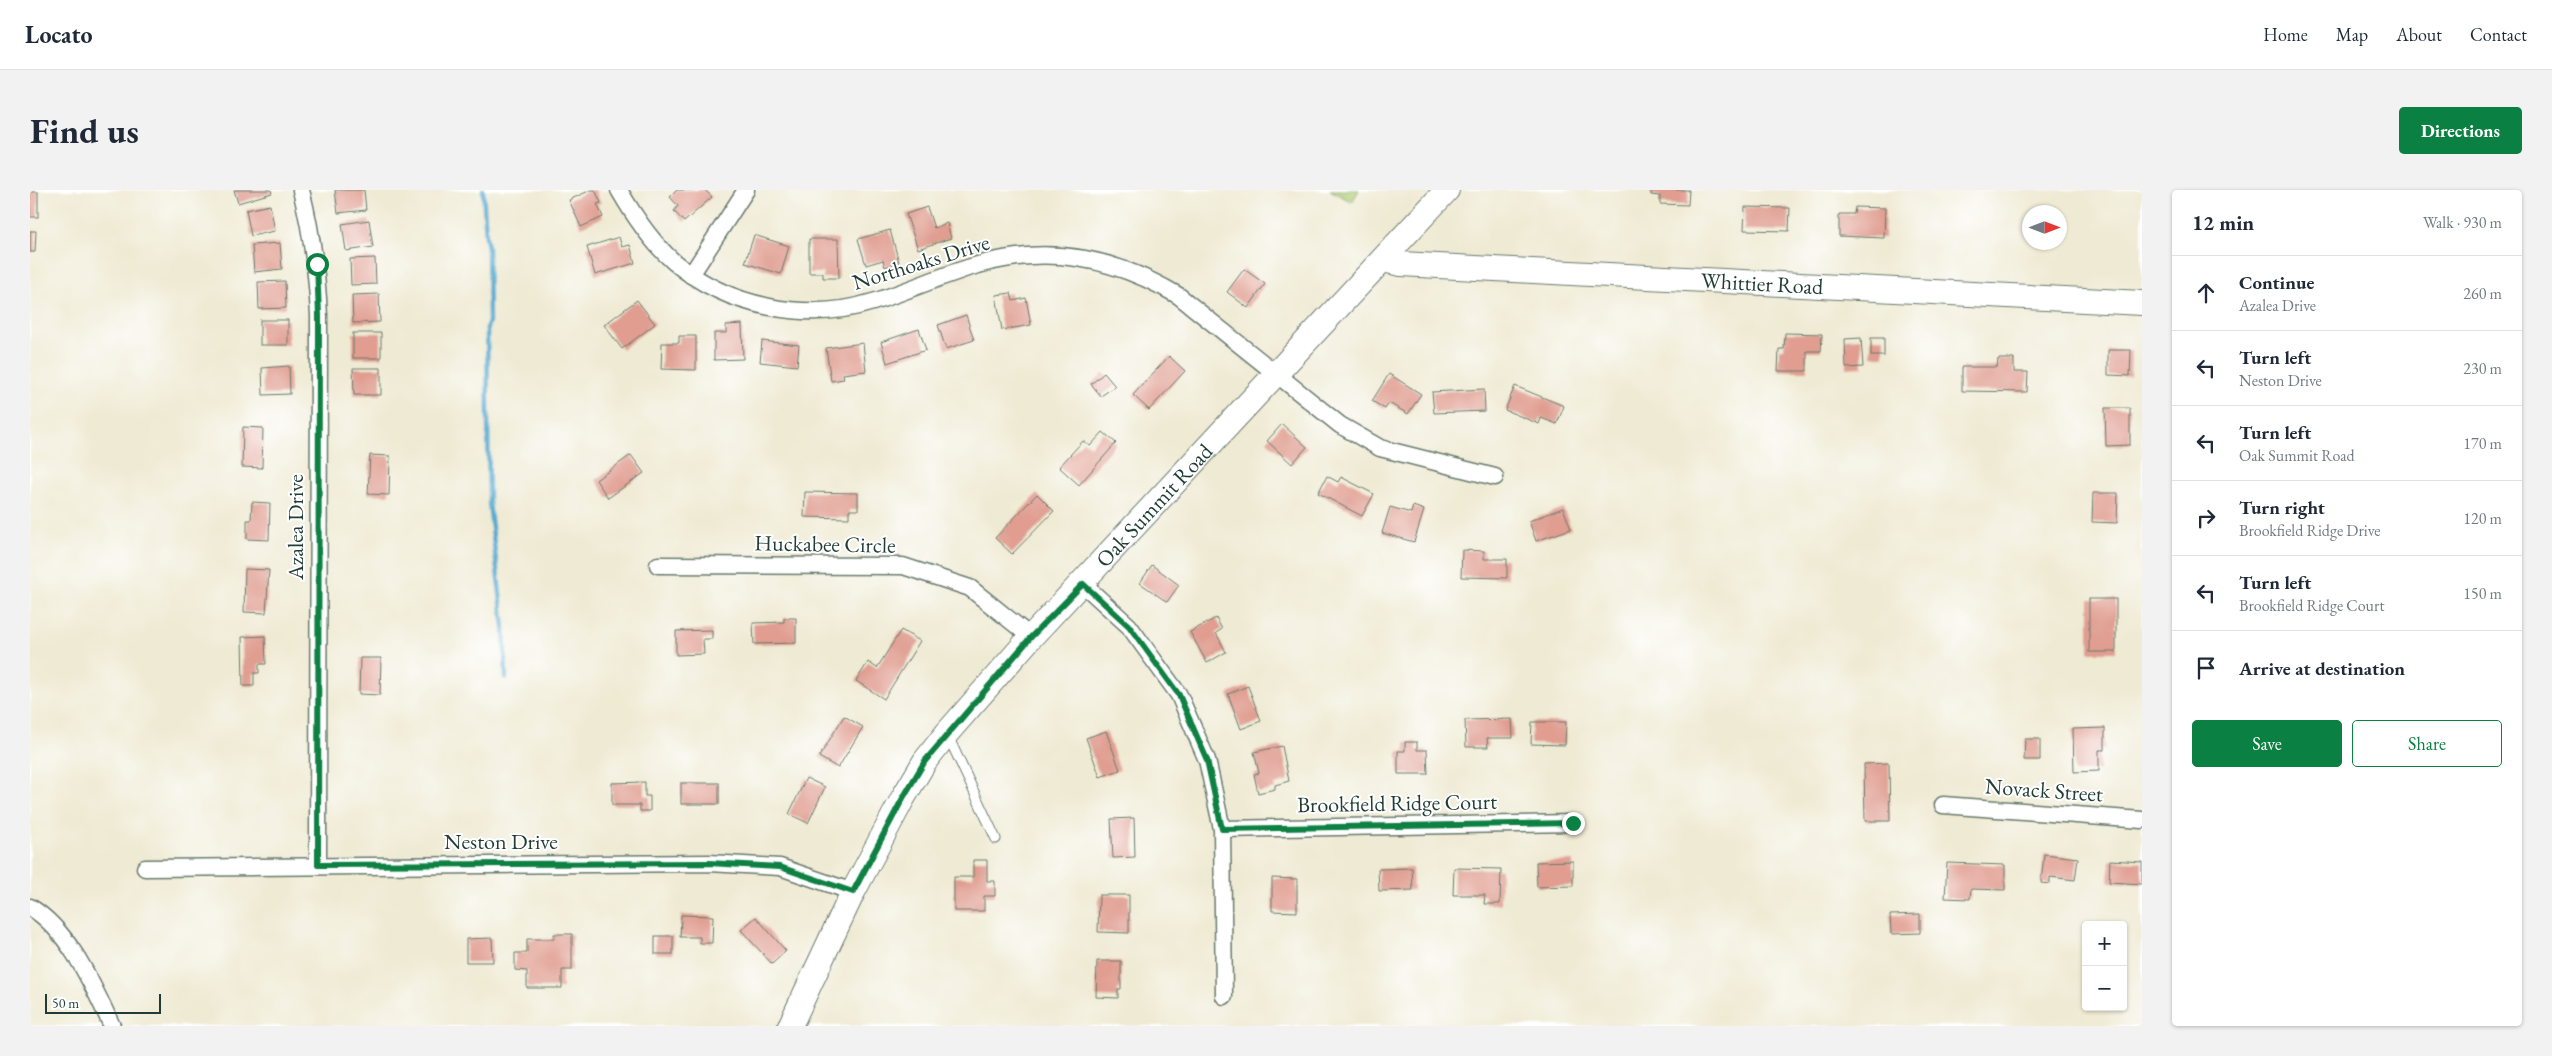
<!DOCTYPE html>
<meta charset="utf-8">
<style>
:root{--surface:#fff;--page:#f2f2f3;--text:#1f2937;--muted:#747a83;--line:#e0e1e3;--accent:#0b8043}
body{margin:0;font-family:"EB Garamond",serif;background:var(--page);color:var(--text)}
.controls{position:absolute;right:15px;bottom:15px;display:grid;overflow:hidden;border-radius:5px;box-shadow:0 1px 4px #0004}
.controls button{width:45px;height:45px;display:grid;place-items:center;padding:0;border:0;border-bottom:1px solid var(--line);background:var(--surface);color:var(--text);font:25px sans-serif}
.compass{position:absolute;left:1992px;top:15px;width:45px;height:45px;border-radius:50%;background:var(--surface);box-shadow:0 1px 4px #0004;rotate:90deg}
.scale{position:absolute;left:15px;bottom:12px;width:116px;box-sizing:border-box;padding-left:5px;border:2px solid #1f3d34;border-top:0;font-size:14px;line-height:18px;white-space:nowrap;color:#1f3d34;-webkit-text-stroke:4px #fff;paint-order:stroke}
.stop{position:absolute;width:15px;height:15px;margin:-11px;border:4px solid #0b8043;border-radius:50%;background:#fff}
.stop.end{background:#0b8043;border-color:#fff;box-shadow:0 1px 5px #0008}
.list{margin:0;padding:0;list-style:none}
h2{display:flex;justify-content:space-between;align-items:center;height:65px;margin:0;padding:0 20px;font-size:21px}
h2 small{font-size:16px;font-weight:400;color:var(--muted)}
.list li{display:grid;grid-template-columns:32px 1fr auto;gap:15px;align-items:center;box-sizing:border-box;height:75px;padding:0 20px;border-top:1px solid var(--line)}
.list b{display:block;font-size:19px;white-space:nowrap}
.list p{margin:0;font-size:16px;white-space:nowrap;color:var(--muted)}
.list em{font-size:16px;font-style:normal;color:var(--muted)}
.actions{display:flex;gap:10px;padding:15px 20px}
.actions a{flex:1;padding:11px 0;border:1px solid var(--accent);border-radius:5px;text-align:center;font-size:18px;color:var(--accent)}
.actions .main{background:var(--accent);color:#fff}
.icon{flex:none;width:28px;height:28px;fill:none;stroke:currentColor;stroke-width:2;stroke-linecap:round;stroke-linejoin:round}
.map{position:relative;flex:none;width:2112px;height:836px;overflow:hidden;border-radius:5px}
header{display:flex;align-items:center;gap:30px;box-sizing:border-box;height:70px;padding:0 25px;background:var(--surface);border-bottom:1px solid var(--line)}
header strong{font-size:24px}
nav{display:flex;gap:28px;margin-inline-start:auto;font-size:18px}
.intro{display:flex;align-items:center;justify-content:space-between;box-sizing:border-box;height:120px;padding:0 30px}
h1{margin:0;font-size:35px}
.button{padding:12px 22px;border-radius:5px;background:var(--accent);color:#fff;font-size:18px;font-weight:700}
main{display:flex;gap:30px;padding:0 30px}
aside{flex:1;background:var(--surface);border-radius:5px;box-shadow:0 1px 4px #0004}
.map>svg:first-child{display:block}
</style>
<header>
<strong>Locato</strong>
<nav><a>Home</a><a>Map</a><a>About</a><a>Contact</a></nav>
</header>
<div class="intro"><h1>Find us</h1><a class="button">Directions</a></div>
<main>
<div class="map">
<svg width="2112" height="836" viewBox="0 0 2112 836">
<rect width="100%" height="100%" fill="#fff"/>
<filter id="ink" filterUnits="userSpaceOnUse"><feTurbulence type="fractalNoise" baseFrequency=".02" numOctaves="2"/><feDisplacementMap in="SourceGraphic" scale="10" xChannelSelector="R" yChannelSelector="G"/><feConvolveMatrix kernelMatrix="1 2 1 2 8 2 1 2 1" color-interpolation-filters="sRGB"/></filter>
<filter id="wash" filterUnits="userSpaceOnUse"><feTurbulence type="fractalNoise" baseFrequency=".0096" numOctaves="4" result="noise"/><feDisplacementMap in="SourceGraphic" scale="20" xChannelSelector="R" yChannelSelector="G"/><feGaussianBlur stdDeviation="1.12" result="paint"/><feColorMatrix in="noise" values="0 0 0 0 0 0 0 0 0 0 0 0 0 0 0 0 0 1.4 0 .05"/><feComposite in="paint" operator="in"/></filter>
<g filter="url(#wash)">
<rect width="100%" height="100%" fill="#efead3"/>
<path fill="#b0ce75" stroke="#688654" d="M 1300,0 L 1329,0 L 1322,12 Z"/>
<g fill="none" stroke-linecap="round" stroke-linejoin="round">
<path stroke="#54a9d0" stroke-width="4.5" d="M 453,0 L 456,47 L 458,57 L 459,132 L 457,137 L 459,313 L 474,437 L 476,488"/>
</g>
<g id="blocks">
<g fill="#e09d90">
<path d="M 204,0 L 241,0 L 242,3 L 208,13 Z"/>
<path d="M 305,0 L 334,0 L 336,20 L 308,23 Z"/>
<path d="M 561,0 L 565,0 L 571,13 L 567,14 L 573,27 L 551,37 L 539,10 Z"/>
<path d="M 647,0 L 675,0 L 682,7 L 654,32 L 644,21 L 648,16 L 640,7 Z"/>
<path d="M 1621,0 L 1659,0 L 1658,15 L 1630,14 L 1630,6 L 1621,5 Z"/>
<rect x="0" y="2" width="8" height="25"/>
<path d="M 240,15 L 245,41 L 221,46 L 216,20 Z"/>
<path d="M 897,17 L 904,38 L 917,33 L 921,48 L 888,59 L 876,24 Z"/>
<path d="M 1715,17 L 1760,18 L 1759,41 L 1714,40 Z"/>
<path d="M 1825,17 L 1855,18 L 1854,48 L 1809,46 L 1809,24 L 1824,24 Z"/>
<path d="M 339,30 L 343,57 L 316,61 L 312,34 Z"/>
<path d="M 860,40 L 869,72 L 855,77 L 853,70 L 836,75 L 828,49 Z"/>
<path d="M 0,41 L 6,41 L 5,62 L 0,62 Z"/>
<path d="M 724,45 L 759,56 L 751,84 L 715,73 Z"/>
<path d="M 589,47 L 592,57 L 600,55 L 605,73 L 565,85 L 557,57 Z"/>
<path d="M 779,49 L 808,49 L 809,88 L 793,88 L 793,83 L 779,83 Z"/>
<path d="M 250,53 L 252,79 L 224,82 L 222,55 Z"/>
<path d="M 345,68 L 346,94 L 321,95 L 320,69 Z"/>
<path d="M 1214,79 L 1235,94 L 1218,118 L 1197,102 Z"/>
<path d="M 255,91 L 256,118 L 229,119 L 228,92 Z"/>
<path d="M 981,103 L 983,111 L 996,108 L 1001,135 L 972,140 L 966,105 Z"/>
<path d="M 349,104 L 350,132 L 323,133 L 322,105 Z"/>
<path d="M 607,110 L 625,134 L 592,159 L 574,135 Z"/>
<path d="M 936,125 L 944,150 L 916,159 L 908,135 Z"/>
<rect x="230" y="130" width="28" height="25"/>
<path d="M 712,134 L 713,169 L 684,170 L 684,143 L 696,143 L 696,135 Z"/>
<path d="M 889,139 L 896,160 L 857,173 L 851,152 Z"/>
<rect x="323" y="143" width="28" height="25"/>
<path d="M 1755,143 L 1792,144 L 1791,161 L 1777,161 L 1777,181 L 1748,181 L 1749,159 L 1754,159 Z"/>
<path d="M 649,146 L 666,146 L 666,180 L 631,179 L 632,153 L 649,153 Z"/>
<path d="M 1831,148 L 1833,177 L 1816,178 L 1815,149 Z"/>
<rect x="1841" y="148" width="13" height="18"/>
<path d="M 732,151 L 769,155 L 767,176 L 730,172 Z"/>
<path d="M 833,153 L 836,181 L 813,184 L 814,189 L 801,191 L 796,158 Z"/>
<path d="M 2078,160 L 2101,160 L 2100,186 L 2078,185 Z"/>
<path d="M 1139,166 L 1155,181 L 1119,220 L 1103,205 Z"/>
<path d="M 1968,169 L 1984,169 L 1984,182 L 1998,182 L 1997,202 L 1932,201 L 1932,177 L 1967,177 Z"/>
<path d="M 259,176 L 260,204 L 233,205 L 232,178 Z"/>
<path d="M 323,178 L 351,178 L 351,205 L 324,205 Z"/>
<path d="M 1074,183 L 1085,196 L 1071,206 L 1061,194 Z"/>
<path d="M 1359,184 L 1391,204 L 1378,224 L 1359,213 L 1355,219 L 1342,211 Z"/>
<path d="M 1485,196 L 1534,216 L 1527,234 L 1511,228 L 1509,234 L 1475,220 Z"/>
<path d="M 1454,199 L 1455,221 L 1404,223 L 1402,202 Z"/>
<path d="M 2075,218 L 2100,218 L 2100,255 L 2076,256 Z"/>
<path d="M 1252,234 L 1277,257 L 1262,274 L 1237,251 Z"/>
<path d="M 213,237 L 233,238 L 232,278 L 212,277 Z"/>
<path d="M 1073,242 L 1086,253 L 1049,295 L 1029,277 L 1053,251 L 1060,256 Z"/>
<path d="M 340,265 L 360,266 L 359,305 L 338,304 Z"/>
<path d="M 601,265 L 614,283 L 578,308 L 566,290 Z"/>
<path d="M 1297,286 L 1308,292 L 1311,287 L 1344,304 L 1332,326 L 1288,303 Z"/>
<path d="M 775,302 L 828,303 L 828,320 L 819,320 L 819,328 L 774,327 Z"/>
<path d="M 2063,303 L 2088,303 L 2087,333 L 2062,332 Z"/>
<path d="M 1007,304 L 1024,321 L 982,364 L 965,348 Z"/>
<path d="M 222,312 L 240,313 L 239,350 L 217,349 L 217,330 L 221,330 Z"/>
<path d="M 1383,316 L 1394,320 L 1384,352 L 1352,343 L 1360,317 L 1381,323 Z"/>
<path d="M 1533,318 L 1541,339 L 1506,351 L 1499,331 Z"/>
<path d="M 1432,360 L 1454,361 L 1454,369 L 1477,369 L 1477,388 L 1431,387 Z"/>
<path d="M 1122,375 L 1149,395 L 1137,412 L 1110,393 Z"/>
<path d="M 215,379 L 239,380 L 236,423 L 214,422 Z"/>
<rect x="2059" y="409" width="27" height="53"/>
<path d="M 754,428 L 766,428 L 766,453 L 724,454 L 723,433 L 754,432 Z"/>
<path d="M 1186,428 L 1192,439 L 1186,443 L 1196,462 L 1177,473 L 1160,442 Z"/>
<path d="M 682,440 L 682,449 L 673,449 L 674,464 L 646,465 L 646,441 Z"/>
<path d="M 871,440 L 890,451 L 854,509 L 826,491 L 838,472 L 847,478 Z"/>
<path d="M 235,446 L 236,474 L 229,474 L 229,483 L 224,483 L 224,496 L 213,496 L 212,447 Z"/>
<path d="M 330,468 L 351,468 L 350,505 L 329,504 Z"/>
<path d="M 1218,496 L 1231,531 L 1211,539 L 1198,504 Z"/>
<path d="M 814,526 L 833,537 L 808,578 L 789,567 Z"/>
<path d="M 1482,529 L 1483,548 L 1457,548 L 1458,557 L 1436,557 L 1435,530 Z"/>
<path d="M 1502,532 L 1536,532 L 1535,555 L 1501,554 Z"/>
<path d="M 2075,538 L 2075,560 L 2069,560 L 2069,581 L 2044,582 L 2043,539 Z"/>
<path d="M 1076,541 L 1090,580 L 1070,587 L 1056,548 Z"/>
<path d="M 1995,549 L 2010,549 L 2010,570 L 1994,570 Z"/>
<path d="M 1375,552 L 1387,552 L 1387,560 L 1397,560 L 1398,584 L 1368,584 L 1368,561 L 1375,561 Z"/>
<path d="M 1252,556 L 1259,591 L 1245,595 L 1245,599 L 1228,603 L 1224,584 L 1229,583 L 1224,562 Z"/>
<path d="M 1859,573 L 1860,631 L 1835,631 L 1834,574 Z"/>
<path d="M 776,588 L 795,597 L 778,633 L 759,624 Z"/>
<path d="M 615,592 L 615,606 L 620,606 L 620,621 L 610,621 L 610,615 L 582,615 L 582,593 Z"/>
<rect x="651" y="593" width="38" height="21"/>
<path d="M 1104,628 L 1105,667 L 1083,668 L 1081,629 Z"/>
<path d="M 2014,664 L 2048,668 L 2045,690 L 2020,687 L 2020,694 L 2011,693 Z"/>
<path d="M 943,670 L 957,670 L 957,691 L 965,691 L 965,706 L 954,706 L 954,721 L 924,721 L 924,687 L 943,687 Z"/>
<path d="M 2080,670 L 2112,672 L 2112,694 L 2079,692 Z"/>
<path d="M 1543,671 L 1543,696 L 1507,697 L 1506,672 Z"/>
<path d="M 1917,673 L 1975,675 L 1975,700 L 1941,699 L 1940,709 L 1915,708 Z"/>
<path d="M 1382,678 L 1383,700 L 1349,701 L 1348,679 Z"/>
<path d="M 1424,678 L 1471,679 L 1470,714 L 1454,714 L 1455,705 L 1423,705 Z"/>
<path d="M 1242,688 L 1267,689 L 1267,722 L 1242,721 Z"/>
<path d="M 1069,705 L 1099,705 L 1099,743 L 1068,742 Z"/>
<path d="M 1890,724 L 1890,743 L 1861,744 L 1860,725 Z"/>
<path d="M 651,725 L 683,726 L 682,753 L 670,753 L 670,747 L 650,747 Z"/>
<path d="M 726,727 L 756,761 L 742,774 L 711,740 Z"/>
<path d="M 524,744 L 542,744 L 542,780 L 532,780 L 532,798 L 497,798 L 497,781 L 485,780 L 485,763 L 497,763 L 497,749 L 524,749 Z"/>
<rect x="625" y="746" width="18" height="18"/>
<path d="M 462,748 L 463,772 L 436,772 L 436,749 Z"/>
<path d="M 1067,771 L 1091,771 L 1091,799 L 1088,799 L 1088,808 L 1066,807 Z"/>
</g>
</g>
</g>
<g filter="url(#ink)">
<use href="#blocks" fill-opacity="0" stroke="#687a6c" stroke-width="1"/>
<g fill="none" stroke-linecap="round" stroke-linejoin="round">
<g stroke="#687a6c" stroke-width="11">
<path id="lane" d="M 918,546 L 966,649"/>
</g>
<g stroke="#687a6c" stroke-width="19">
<g id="street">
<path d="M 271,0 C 282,43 287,82 289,126 L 288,675"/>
<path d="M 589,0 C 604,26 621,52 644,72 C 698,117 776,133 843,112 C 891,97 936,73 987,67 C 1045,60 1099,76 1149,106 L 1310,235 L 1350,258 L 1465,287"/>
<path d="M 661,85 L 716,0"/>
<path d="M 628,375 L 873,376 L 940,398 L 1001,447"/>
<path d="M 1053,394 L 1099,436 L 1149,505 L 1177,570 L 1192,639 L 1194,806"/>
<path d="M 1913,615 L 2112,630"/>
<path d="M 1192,639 L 1543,633"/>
<path d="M 115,678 L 679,673 L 750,677 L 823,702"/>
<path d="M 0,717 C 40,741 63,796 82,836"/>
</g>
</g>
<g stroke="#687a6c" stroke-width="26">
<g id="secondary">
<path id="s1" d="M 1353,70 L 1371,74 L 2112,113"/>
<path id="s2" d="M 760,836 L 823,702 L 873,608 L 895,571 L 917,543 L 1001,447 L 1417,0"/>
</g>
</g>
<use href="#lane" stroke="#fff" stroke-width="9"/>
<use href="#street" stroke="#fff" stroke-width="16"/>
<use href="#secondary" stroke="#fff" stroke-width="24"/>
</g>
</g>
<g fill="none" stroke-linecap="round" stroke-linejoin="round" filter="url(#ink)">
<path stroke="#0b8043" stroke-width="6" d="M 287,74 L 289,126 L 288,675 L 679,673 L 750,677 L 823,702 L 873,608 L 895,571 L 1001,447 L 1053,394 L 1099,436 L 1149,505 L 1177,570 L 1192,639 L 1543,633"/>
</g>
<g text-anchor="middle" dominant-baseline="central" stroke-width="4" stroke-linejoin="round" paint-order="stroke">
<g font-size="22" fill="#1f3d34" stroke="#fff">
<text transform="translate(891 72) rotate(-17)">Northoaks Drive</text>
<text stroke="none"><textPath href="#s1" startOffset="380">Whittier Road</textPath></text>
<text stroke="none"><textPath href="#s2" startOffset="641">Oak Summit Road</textPath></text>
<text transform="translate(265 337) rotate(-90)">Azalea Drive</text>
<text transform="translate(795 354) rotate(1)">Huckabee Circle</text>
<text transform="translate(2014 600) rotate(4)">Novack Street</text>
<text transform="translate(1367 613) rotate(-1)">Brookfield Ridge Court</text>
<text x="471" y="651">Neston Drive</text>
</g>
</g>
</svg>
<div class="controls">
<button>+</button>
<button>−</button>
</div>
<svg class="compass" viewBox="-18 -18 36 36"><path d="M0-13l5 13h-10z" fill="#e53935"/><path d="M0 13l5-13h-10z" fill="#747a83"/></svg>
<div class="scale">50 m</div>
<div class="stop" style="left:287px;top:74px"></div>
<div class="stop end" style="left:1543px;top:633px"></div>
</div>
<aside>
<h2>12 min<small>Walk · 930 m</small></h2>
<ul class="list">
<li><svg class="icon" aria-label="ahead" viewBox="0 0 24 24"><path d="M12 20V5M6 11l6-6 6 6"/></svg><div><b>Continue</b><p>Azalea Drive</p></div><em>260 m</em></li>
<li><svg class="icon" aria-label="left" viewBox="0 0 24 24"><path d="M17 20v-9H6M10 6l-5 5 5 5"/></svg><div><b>Turn left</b><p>Neston Drive</p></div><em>230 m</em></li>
<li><svg class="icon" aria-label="left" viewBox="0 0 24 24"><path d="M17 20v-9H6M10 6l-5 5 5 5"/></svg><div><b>Turn left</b><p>Oak Summit Road</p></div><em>170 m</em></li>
<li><svg class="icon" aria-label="right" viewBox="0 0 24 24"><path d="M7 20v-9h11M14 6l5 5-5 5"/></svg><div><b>Turn right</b><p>Brookfield Ridge Drive</p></div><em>120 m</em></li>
<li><svg class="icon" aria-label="left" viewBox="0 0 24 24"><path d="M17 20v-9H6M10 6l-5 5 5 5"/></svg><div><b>Turn left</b><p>Brookfield Ridge Court</p></div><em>150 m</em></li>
<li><svg class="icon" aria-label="arrive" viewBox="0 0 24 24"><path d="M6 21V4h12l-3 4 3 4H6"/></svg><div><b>Arrive at destination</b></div></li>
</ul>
<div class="actions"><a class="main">Save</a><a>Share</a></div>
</aside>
</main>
